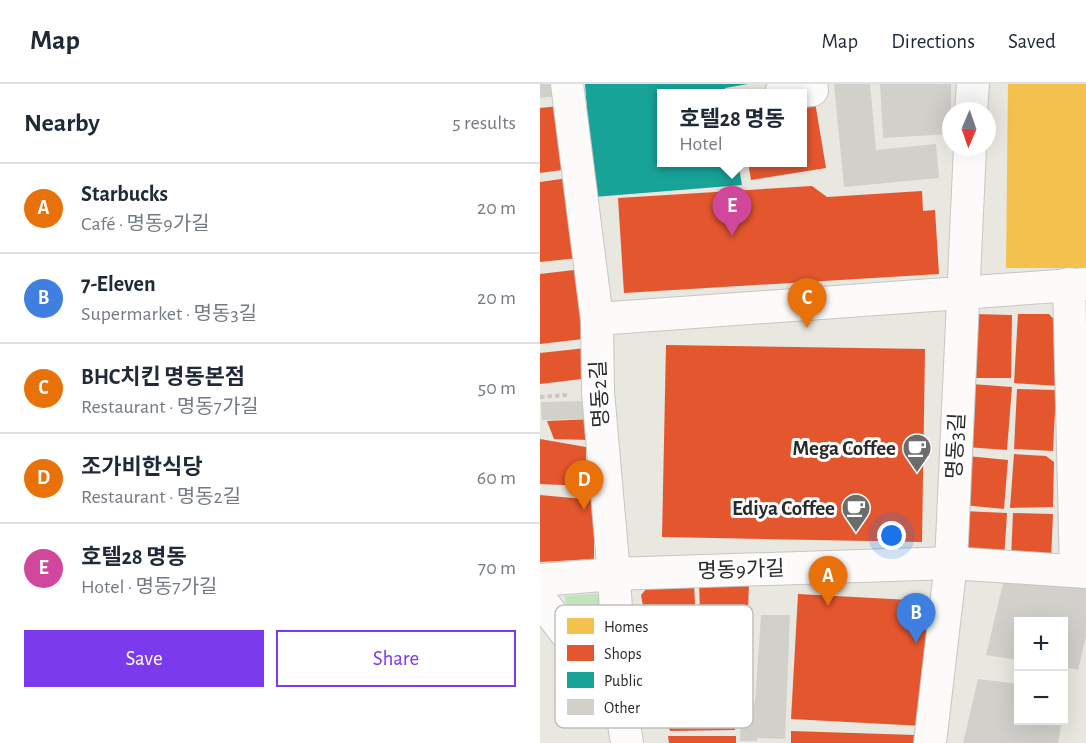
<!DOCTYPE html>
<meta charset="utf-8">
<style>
:root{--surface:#fff;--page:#f2f2f3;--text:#1f2937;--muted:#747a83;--line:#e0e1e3;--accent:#7c3aed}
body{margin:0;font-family:"Alegreya Sans","Noto Sans KR",sans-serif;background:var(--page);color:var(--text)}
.controls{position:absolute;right:18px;bottom:18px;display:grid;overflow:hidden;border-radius:0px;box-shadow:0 6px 24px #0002}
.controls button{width:54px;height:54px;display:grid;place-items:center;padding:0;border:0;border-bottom:2px solid var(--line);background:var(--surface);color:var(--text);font:30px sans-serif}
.compass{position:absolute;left:402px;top:18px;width:54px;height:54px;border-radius:50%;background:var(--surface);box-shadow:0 6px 24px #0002;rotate:182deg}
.you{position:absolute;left:352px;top:452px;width:21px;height:21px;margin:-15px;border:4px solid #fff;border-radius:50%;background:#1a73e8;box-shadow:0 0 0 9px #1a73e833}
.badge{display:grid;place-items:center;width:39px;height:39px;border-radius:50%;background:var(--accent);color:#fff;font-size:20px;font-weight:700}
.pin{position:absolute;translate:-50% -50px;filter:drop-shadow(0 2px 3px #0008)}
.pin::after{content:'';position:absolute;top:32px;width:21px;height:18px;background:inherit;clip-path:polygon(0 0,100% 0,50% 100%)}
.popup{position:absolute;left:117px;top:5px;width:150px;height:78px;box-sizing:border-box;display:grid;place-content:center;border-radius:0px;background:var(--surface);filter:drop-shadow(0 2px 4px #0005);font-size:20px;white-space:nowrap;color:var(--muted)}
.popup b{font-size:22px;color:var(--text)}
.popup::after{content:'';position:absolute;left:50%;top:100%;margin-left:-12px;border:12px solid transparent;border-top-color:var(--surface)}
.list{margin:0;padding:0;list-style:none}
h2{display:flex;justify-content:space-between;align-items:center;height:78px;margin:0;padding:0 24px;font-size:26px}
h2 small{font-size:20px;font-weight:400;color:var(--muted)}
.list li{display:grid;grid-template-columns:39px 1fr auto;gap:18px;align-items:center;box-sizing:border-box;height:90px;padding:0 24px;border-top:2px solid var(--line)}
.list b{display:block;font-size:22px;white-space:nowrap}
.list p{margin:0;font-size:20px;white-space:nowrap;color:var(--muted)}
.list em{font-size:20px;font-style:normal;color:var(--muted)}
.actions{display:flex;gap:12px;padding:18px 24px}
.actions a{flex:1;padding:14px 0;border:2px solid var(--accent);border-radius:0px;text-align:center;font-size:21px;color:var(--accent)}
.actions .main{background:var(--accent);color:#fff}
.map{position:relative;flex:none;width:546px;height:659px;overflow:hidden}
header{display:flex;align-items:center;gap:36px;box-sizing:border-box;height:84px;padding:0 30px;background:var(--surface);border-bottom:2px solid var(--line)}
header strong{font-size:28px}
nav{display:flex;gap:33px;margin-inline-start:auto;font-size:21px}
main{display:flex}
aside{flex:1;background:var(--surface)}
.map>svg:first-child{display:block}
</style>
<header>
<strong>Map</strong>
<nav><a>Map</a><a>Directions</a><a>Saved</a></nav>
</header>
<main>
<aside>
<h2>Nearby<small>5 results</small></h2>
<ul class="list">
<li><span class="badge" style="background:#e8710a">A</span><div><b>Starbucks</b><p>Café · 명동9가길</p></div><em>20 m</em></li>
<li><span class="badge" style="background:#3f7fe0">B</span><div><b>7-Eleven</b><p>Supermarket · 명동3길</p></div><em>20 m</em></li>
<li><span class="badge" style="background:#e8710a">C</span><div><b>BHC치킨 명동본점</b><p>Restaurant · 명동7가길</p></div><em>50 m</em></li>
<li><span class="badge" style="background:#e8710a">D</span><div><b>조가비한식당</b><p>Restaurant · 명동2길</p></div><em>60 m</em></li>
<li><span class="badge" style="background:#d1479c">E</span><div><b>호텔28 명동</b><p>Hotel · 명동7가길</p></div><em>70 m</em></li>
</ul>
<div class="actions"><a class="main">Save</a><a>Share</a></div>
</aside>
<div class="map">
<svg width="546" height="659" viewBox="0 0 546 659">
<rect width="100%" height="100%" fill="#e8e7e0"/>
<path fill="#c3e4ba" d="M 65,509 L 69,564 L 58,566 L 26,522 L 25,512 Z"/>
<path fill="#f2c14e" d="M 468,0 L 546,0 L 546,184 L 466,184 Z"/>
<g fill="#e4572e">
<path d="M 275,18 L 286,84 L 211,96 L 208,78 L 262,78 L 262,20 Z"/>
<path d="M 20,22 L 29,85 L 0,89 L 0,24 Z"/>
<path d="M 28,94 L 38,174 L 0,178 L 0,98 Z"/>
<path d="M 272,102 L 287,113 L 382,107 L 383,127 L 395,126 L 399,190 L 84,209 L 78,114 Z"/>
<path d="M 34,186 L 43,255 L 0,260 L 0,190 Z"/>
<path d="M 434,230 L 472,231 L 471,294 L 432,294 Z"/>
<path d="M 478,230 L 509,230 L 521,243 L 519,302 L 474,299 Z"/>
<path d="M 126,261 L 385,265 L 382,458 L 122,453 Z"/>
<path d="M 46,264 L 50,294 L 0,300 L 0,269 Z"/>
<path d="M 431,300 L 472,303 L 467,366 L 426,363 Z"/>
<path d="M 477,305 L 516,306 L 513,367 L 474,365 Z"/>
<path d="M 52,335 L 50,356 L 14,355 L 7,337 Z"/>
<path d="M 0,355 L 46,363 L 46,402 L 0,400 Z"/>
<path d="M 474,370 L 506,372 L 514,378 L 513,423 L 470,424 Z"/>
<path d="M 427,372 L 468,376 L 464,425 L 423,421 Z"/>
<path d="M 0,411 L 54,416 L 54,475 L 0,478 Z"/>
<path d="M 423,427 L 467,429 L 464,476 L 421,466 Z"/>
<path d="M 473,429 L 513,430 L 511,477 L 471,475 Z"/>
<path d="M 159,499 L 209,499 L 207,554 L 161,556 Z"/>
<path d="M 154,500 L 157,559 L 110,561 L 101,511 L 110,501 Z"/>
<path d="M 258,510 L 389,517 L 383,642 L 251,635 Z"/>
<path d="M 209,566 L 208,612 L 116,613 L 109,567 Z"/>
<path d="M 119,618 L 196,618 L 195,646 L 130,647 Z"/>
<path d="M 251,647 L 376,651 L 376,659 L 251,659 Z"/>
<path d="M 128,652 L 196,652 L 196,659 L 129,659 Z"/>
</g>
<path fill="#17a398" d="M 45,0 L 208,0 L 185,4 L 185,9 L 122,9 L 122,78 L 198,78 L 202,101 L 54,113 Z"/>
<g fill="#d1d0cb">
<path d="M 0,0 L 16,0 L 18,12 L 0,14 Z"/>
<path d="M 294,0 L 330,0 L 336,66 L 396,60 L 399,94 L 304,103 Z"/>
<path d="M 340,0 L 411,0 L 411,50 L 343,54 Z"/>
<path d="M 50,317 L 52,335 L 2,336 L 1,318 Z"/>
<path d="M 466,487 L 546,495 L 546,552 L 538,586 L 524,583 L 524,538 L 478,538 L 478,576 L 446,571 Z"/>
<path d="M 221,531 L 250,531 L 245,655 L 217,654 L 217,657 L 200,657 L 201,620 L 215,619 Z"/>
<path d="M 438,595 L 478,600 L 478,636 L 522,636 L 518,659 L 423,659 Z"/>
</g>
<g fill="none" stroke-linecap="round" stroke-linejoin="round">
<g stroke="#c6c6c5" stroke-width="34">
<g id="street">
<path d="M 27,0 L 57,235 L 58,308 L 74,490 L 81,621"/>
<path d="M 241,9 L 272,6 L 271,0"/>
<path d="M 431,27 L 433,0"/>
<path d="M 529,200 L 536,486"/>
<path d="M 57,235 L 546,200"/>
<path d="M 0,496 L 74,490 L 411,479 L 546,488"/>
<path d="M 0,515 L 81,621 L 87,659"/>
<path d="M 390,659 L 411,479 L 430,63"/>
</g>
</g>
<path stroke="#c8c8c7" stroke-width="4" stroke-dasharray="4.5 3" stroke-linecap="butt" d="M 0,313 L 27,311"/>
<use href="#street" stroke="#fcfbfa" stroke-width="32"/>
</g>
<defs>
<g id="cafe-pin" transform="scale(1.5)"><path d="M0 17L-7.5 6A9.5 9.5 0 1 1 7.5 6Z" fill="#6c6c6a" stroke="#fff"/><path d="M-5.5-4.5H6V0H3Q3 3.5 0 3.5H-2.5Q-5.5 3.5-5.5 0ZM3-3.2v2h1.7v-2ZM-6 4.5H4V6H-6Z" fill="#fff"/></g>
</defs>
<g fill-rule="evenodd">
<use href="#cafe-pin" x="377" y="364"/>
<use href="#cafe-pin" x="316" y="424"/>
</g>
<g text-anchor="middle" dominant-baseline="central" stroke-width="6" stroke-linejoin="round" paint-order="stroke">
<g font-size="21" fill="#2a2a2a" stroke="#fff">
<text transform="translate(60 310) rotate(-93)">명동2길</text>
<text transform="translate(416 362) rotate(-87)">명동3길</text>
<text transform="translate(201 486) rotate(-2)">명동9가길</text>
</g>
<g font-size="21" font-weight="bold" fill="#2a2a2a" stroke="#fff" text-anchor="end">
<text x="356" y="364">Mega Coffee</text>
<text x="295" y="424">Ediya Coffee</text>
</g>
</g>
<rect x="15" y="521" width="198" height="123" rx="9" fill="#fff" stroke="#bfbfbf" stroke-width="1.5"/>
<rect x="27" y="534" width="27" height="16" fill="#f2c14e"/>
<rect x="27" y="561" width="27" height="16" fill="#e4572e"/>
<rect x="27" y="588" width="27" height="16" fill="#17a398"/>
<rect x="27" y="615" width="27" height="16" fill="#d1d0cb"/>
<g font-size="16" fill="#2a2a2a">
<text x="64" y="548">Homes</text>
<text x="64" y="575">Shops</text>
<text x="64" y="602">Public</text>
<text x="64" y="629">Other</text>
</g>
</svg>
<div class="controls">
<button>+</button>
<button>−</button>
</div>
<svg class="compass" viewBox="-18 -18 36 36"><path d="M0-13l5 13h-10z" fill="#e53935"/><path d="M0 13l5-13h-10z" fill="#747a83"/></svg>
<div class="you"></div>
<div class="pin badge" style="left:288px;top:522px;background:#e8710a">A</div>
<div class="pin badge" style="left:376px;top:559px;background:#3f7fe0">B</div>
<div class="pin badge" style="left:267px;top:244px;background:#e8710a">C</div>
<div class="pin badge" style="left:44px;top:426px;background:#e8710a">D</div>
<div class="pin badge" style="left:192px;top:152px;background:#d1479c">E</div>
<div class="popup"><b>호텔28 명동</b>Hotel</div>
</div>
</main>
